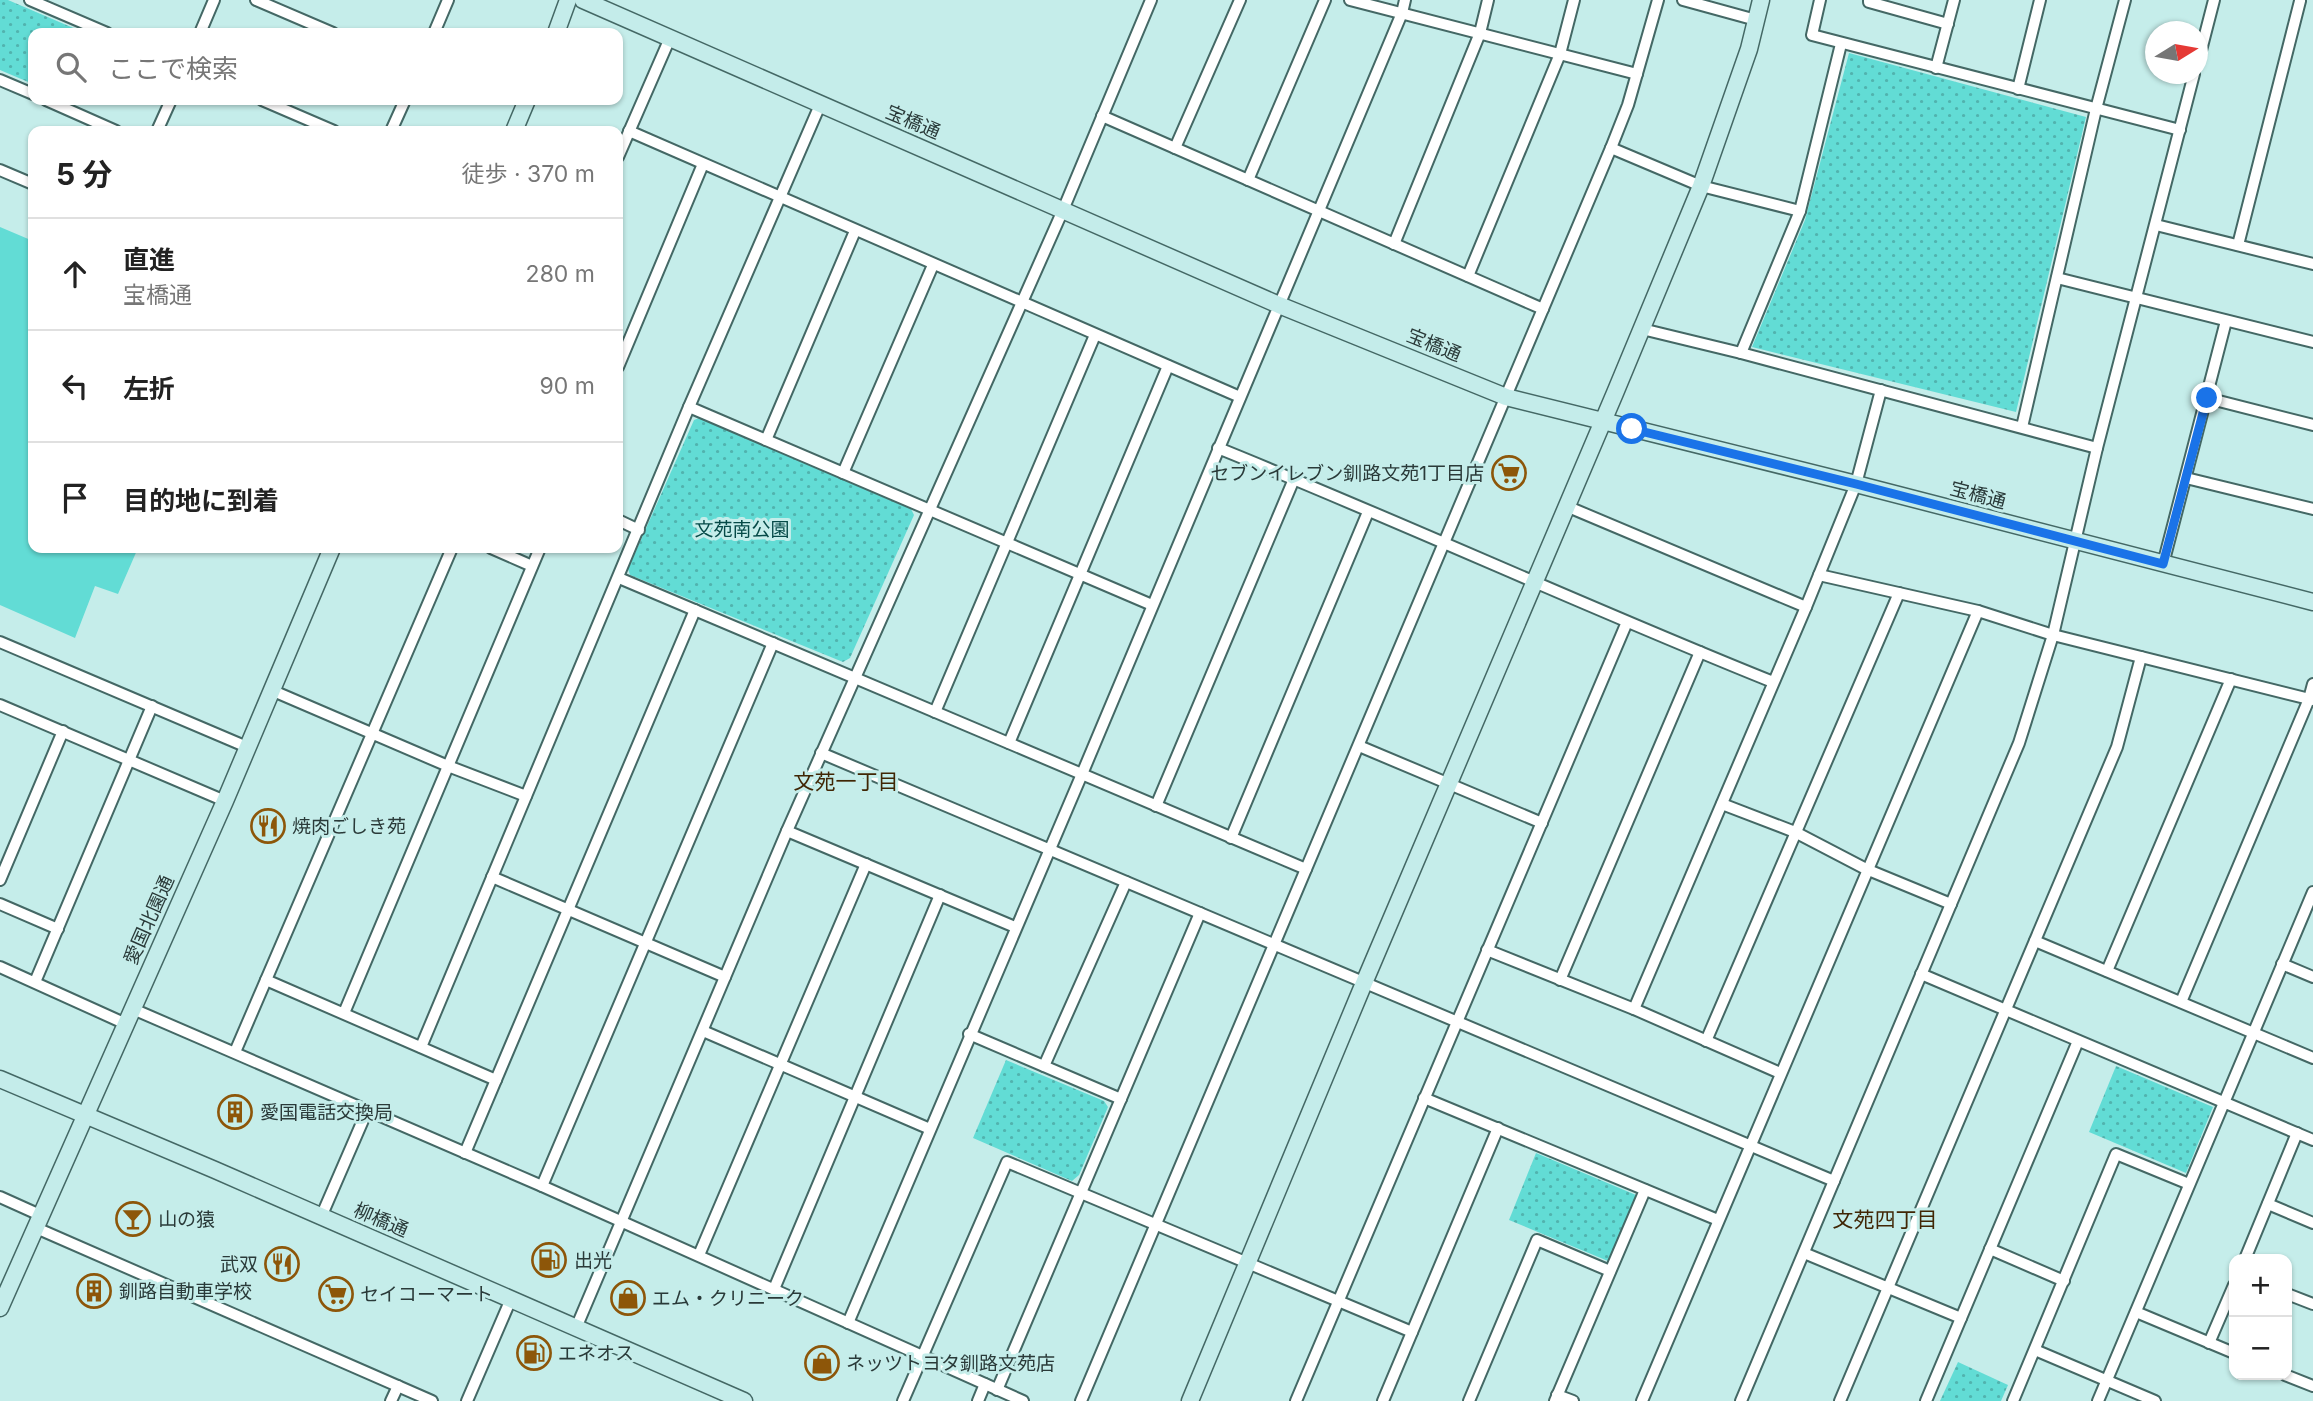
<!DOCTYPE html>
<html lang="ja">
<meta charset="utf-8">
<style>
:root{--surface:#fff;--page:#f6f6f6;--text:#222;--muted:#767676;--line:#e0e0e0}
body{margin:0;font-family:Inter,"Noto Sans JP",sans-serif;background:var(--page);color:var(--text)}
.controls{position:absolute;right:21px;bottom:21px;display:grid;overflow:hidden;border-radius:14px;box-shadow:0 2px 5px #0004}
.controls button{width:63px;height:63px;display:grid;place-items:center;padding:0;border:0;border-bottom:2px solid var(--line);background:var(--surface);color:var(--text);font:35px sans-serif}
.compass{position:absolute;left:2145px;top:21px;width:63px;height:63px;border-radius:50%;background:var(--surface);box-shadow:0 2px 5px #0004;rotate:79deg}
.stop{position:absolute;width:21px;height:21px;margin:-16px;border:5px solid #1a73e8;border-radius:50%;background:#fff}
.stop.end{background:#1a73e8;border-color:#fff;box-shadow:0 2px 7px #0008}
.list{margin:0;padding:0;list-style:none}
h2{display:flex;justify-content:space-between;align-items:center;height:91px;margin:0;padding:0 28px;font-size:30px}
h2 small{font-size:23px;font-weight:400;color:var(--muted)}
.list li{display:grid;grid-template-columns:46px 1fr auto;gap:21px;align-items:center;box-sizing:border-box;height:112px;padding:0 28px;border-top:2px solid var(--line)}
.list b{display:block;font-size:26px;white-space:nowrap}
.list p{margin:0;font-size:23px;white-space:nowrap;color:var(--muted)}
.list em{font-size:23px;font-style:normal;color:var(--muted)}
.icon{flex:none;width:38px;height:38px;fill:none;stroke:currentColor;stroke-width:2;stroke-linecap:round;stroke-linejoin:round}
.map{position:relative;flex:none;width:2313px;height:1401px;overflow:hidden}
.search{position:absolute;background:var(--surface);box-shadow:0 2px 5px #0004;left:28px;top:28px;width:595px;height:77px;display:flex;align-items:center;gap:18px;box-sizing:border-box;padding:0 24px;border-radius:14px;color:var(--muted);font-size:26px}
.panel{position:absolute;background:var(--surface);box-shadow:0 2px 5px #0004;left:28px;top:126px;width:595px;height:427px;border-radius:14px}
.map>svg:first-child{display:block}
</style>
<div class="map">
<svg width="2313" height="1401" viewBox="0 0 2313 1401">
<defs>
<pattern id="green-dots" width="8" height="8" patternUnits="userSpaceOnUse" patternTransform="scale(1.75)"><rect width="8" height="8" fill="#62dcd5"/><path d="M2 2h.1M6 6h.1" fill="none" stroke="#51b3ae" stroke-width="1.8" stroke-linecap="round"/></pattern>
</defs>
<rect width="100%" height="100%" fill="#c5edea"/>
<g fill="url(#green-dots)">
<path d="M 0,0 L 8,0 L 85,33 L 33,33 L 33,84 L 0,70 Z"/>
<path d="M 1849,53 L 2086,117 L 2016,412 L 1752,347 L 1805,220 Z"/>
<path d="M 699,418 L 911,509 L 914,515 L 850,658 L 843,662 L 630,575 L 628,569 L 694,420 Z"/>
<path d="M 1006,1060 L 1104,1101 L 1108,1107 L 1079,1175 L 1072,1181 L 973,1138 Z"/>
<path d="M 2116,1066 L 2213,1107 L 2186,1173 L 2089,1132 Z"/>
<path d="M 1536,1153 L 1636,1195 L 1608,1261 L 1509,1220 Z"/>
<path d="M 1958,1362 L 2008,1385 L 2001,1401 L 1940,1401 Z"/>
</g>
<path fill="#62dcd5" d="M 0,227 L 33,241 L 33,548 L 138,548 L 118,594 L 95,586 L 75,638 L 0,605 Z"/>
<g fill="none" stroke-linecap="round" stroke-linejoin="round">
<g stroke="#446865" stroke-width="14">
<g id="street">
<path d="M 30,0 L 107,33"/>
<path d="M 256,0 L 333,33"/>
<path d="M 1350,0 L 1637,74"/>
<path d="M 1683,0 L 1756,20"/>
<path d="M 1820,0 L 1812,35 L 2180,130"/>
<path d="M 1869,0 L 1869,2 L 1948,24"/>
<path d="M 200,33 L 214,0"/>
<path d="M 434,33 L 448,0"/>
<path d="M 2198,62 L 2214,0"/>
<path d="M 1936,68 L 1954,0"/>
<path d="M 0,80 L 33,94"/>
<path d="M 2018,89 L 2040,0"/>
<path d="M 46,100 L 116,131"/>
<path d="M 262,100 L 334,131"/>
<path d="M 1102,116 L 1543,309"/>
<path d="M 157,131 L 171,100"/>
<path d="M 391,131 L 405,100"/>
<path d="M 629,131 L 1240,397"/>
<path d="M 1175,148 L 1240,0"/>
<path d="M 1611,148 L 1701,186 L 1800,211"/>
<path d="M 618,157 L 670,38"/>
<path d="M 0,170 L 33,184"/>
<path d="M 1248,180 L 1325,0"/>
<path d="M 2156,225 L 2313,264"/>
<path d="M 1394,244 L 1480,33 L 1488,0"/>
<path d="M 2238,245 L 2300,1"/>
<path d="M 1468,276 L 1560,54 L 1574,0"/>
<path d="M 2057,278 L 2313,342"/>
<path d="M 1642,329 L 1741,353 L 2097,448"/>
<path d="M 1741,353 L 1800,211 L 1841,44"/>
<path d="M 618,367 L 703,164"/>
<path d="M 2207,398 L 2313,425"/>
<path d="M 689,407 L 1152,605"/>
<path d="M 2022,427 L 2096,109 L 2125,0"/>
<path d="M 766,440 L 855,231"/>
<path d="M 1218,448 C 1404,523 1586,607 1773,682"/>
<path d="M 843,473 L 933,265"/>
<path d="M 2186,478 L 2313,509"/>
<path d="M 1566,506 L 1806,607"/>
<path d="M 618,520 L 639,530"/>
<path d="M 491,548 L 532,566"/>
<path d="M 2163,564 L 2226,321"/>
<path d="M 1819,575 L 1978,611 L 2053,635 L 2313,700"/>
<path d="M 619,578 L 1306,869"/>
<path d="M 0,642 L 247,747"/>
<path d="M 271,690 L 448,766 L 526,796"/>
<path d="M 0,705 L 225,801"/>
<path d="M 935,712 L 1095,335"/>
<path d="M 1009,743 L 1168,366"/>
<path d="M 1359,746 L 1542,823"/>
<path d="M 821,753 L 1834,1181"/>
<path d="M 1722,804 L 1795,832 L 1866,869 L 1951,904"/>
<path d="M 1156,806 L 1294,479"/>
<path d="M 787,831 L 1015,927"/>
<path d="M 1231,838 L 1368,512"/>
<path d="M 492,877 L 725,977"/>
<path d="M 0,880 L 63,731"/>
<path d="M 0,904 L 58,929"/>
<path d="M 2035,941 L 2313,1058"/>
<path d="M 1487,950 L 1634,1009 L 1780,1073"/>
<path d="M 2282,964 L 2313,977"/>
<path d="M 0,967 L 126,1024"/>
<path d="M 2107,971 L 2231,679"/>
<path d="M 1921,974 L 2313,1140"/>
<path d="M 266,980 L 496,1080"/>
<path d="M 1560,980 L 1700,652"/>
<path d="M 35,982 L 152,706"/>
<path d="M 2181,1002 L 2309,699 L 2313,684"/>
<path d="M 133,1009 L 542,1186 L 1023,1401"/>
<path d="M 1634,1009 L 1806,607 L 1856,484 L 1881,390"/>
<path d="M 344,1013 L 540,548"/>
<path d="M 703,1031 L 930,1129"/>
<path d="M 969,1034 L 1121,1099"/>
<path d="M 1706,1041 L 1899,593"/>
<path d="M 421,1047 L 689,407 L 820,105"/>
<path d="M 235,1052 L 452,548"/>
<path d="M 1044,1066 L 1126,882"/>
<path d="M 1424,1098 L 1718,1220"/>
<path d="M 465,1153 L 695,610"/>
<path d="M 542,1186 L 773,643"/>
<path d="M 0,1197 L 40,1215"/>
<path d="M 2268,1204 L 2313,1223"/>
<path d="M 321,1217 L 367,1111"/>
<path d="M 34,1227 L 432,1401"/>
<path d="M 1990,1249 L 2064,1281"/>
<path d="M 1804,1253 L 1961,1318"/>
<path d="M 699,1255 L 866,864"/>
<path d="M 2245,1259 L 2297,1133"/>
<path d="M 774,1289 L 940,895"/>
<path d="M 2287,1294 L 2313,1304"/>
<path d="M 2136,1312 L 2234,1353"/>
<path d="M 848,1323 L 1082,774 L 1402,13 L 1405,0"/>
<path d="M 576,1328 L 787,831 L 1063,210 L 1151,0"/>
<path d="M 2209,1343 L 2234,1285"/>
<path d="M 2035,1350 L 2155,1401"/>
<path d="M 2285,1375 L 2313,1386"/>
<path d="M 997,1390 L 1200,913"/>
<path d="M 1557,1395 L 1573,1401"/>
<path d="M 391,1401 L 398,1386"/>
<path d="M 467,1401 L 511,1299"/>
<path d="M 903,1401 L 1007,1162 L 1412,1332"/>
<path d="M 978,1401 L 985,1384"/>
<path d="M 1081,1401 L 1611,148 L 1628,105 L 1658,0"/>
<path d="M 1296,1401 L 1627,622"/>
<path d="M 1383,1401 L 1498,1128"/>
<path d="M 1469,1401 L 1537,1240 L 1610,1271"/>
<path d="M 1555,1401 L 1645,1190"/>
<path d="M 1642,1401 L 1978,611"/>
<path d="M 1741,1401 L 2019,743 L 2053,635 L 2097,448 L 2194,74"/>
<path d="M 1840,1401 L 2117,747 L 2141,657"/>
<path d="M 1926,1401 L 2078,1041"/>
<path d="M 2013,1401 L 2116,1154 L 2189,1184"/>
<path d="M 2098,1401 L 2313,892"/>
</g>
</g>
<g stroke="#446865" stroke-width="19">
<g id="secondary">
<path d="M 583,0 L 1279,305 L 1506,397 L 1856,484 L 2313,602"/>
<path d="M 556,33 L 568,0"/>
<path d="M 514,131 L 527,100"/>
<path d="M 0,1079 L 215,1170 L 744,1401"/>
<path d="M 0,1308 L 225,801 L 332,548"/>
<path d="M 1190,1401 L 1364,983 L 1615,393 L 1701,186 L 1749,49 L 1761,0"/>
</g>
</g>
<use href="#street" stroke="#fff" stroke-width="10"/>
<use href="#secondary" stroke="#c4ecea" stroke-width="16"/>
</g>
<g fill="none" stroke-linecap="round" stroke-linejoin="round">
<path stroke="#1a73e8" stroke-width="9" d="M 1632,429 L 1856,484 L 2163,564 L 2207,398"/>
</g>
<defs>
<g id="supermarket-ring" transform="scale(1.75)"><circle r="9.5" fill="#c5edea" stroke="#8d5609" stroke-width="1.5"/><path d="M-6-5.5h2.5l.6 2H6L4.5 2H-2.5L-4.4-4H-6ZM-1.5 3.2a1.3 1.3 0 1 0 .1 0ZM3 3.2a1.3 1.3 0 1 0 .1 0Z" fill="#8d5609"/></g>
<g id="restaurant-ring" transform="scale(1.75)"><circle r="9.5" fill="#c5edea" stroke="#8d5609" stroke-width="1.5"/><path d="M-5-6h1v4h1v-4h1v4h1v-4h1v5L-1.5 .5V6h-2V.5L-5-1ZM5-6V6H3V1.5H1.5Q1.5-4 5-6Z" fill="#8d5609"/></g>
<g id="building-ring" transform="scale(1.75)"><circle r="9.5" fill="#c5edea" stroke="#8d5609" stroke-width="1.5"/><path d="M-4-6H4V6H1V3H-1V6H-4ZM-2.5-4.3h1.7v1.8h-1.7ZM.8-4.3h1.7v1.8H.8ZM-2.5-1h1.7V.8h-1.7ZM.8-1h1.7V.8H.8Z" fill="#8d5609"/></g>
<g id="bar-ring" transform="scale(1.75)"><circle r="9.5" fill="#c5edea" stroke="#8d5609" stroke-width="1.5"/><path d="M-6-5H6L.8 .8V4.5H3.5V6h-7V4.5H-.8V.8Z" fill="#8d5609"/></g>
<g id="fuel-ring" transform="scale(1.75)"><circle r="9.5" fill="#c5edea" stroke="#8d5609" stroke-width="1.5"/><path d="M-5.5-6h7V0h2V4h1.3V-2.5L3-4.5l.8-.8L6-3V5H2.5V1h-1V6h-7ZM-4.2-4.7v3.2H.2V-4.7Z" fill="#8d5609"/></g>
<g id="shop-ring" transform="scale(1.75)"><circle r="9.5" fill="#c5edea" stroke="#8d5609" stroke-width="1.5"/><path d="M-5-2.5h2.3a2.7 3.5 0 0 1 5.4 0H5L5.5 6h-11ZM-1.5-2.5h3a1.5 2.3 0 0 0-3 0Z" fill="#8d5609"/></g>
</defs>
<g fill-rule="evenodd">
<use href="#supermarket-ring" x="1509" y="473"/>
<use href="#restaurant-ring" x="268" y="826"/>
<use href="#building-ring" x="235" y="1112"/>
<use href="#bar-ring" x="133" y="1219"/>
<use href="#fuel-ring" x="549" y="1260"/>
<use href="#restaurant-ring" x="282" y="1264"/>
<use href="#building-ring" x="94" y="1291"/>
<use href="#supermarket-ring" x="336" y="1294"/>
<use href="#shop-ring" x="628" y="1298"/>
<use href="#fuel-ring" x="534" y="1353"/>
<use href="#shop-ring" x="822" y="1363"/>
</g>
<g text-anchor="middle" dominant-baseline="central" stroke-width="6" stroke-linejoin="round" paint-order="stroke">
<g font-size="19" fill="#2a3a39" stroke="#c5edea">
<text transform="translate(913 122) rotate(23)">宝橋通</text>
<text transform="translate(1434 345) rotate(22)">宝橋通</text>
<text transform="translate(1978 495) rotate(15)">宝橋通</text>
<text transform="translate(149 920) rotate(-66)">愛国北園通</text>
<text transform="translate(381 1220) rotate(23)">柳橋通</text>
</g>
<g font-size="19" fill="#2a3a39" stroke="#c5edea" text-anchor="start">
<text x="1484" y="473" text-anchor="end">セブンイレブン釧路文苑1丁目店</text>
<text x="292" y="826">焼肉ごしき苑</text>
<text x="260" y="1112">愛国電話交換局</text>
<text x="158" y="1219">山の猿</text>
<text x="574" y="1260">出光</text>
<text x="258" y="1264" text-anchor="end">武双</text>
<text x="119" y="1291">釧路自動車学校</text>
<text x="360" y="1294">セイコーマート</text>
<text x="652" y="1298">エム・クリニーク</text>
<text x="558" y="1353">エネオス</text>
<text x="846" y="1363">ネッツトヨタ釧路文苑店</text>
</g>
<g font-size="19" fill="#054a47" stroke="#c5edea">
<text x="742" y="529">文苑南公園</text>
</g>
<g font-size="21" fill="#402605" stroke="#c5edea">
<text x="846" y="781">文苑一丁目</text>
<text x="1885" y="1219">文苑四丁目</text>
</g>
</g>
</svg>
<div class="controls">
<button>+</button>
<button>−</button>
</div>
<svg class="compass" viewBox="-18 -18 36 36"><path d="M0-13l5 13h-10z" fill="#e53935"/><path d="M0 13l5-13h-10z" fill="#767676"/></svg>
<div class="stop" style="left:1632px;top:429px"></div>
<div class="stop end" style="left:2207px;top:398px"></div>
<div class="search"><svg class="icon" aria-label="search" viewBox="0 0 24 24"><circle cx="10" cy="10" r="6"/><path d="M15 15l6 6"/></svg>ここで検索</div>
<section class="panel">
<h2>5 分<small>徒歩 · 370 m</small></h2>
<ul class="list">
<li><svg class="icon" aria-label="ahead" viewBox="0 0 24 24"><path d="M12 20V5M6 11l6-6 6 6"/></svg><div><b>直進</b><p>宝橋通</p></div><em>280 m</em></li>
<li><svg class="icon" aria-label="left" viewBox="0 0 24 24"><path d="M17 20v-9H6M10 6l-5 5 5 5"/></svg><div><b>左折</b></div><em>90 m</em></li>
<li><svg class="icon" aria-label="arrive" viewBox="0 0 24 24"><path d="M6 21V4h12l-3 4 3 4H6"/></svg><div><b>目的地に到着</b></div></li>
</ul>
</section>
</div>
